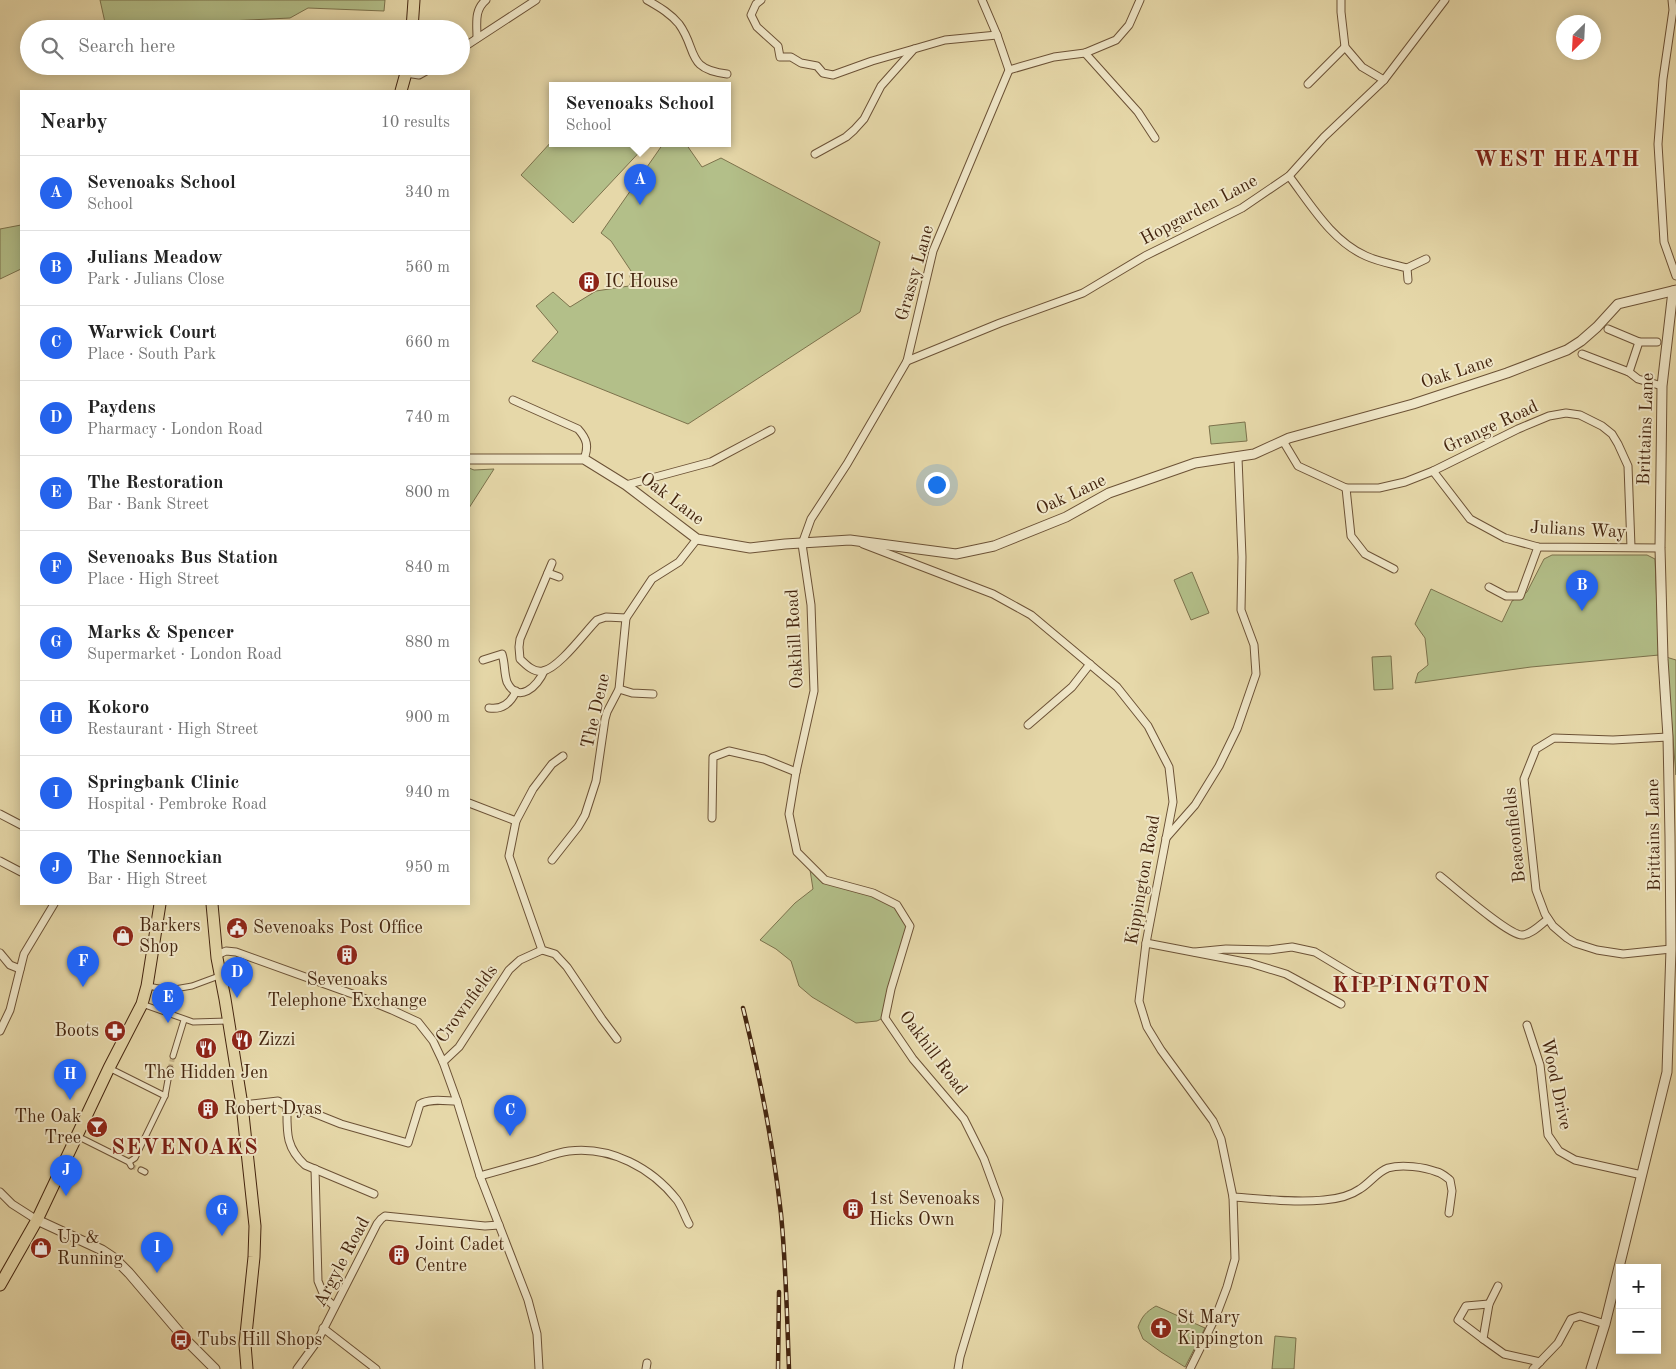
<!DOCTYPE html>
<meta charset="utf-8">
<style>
:root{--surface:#fff;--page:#f2f2f2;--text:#222;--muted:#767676;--line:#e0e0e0;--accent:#2563eb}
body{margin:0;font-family:"Old Standard TT",serif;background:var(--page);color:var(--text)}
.controls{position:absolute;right:15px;bottom:15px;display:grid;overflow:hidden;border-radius:0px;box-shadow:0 2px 12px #0003}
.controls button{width:45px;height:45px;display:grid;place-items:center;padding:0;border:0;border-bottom:1px solid var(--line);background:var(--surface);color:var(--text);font:25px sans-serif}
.compass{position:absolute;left:1556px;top:15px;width:45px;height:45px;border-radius:50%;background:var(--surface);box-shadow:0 2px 12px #0003;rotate:204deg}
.you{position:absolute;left:936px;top:484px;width:18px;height:18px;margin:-12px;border:4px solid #fff;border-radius:50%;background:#1a73e8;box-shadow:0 0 0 8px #1a73e833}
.badge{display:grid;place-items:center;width:32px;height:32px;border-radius:50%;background:var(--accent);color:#fff;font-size:16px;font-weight:700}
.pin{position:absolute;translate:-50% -41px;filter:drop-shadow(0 1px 2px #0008)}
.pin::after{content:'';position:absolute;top:26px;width:18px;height:15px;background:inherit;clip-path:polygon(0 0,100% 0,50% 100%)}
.popup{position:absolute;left:549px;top:82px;width:182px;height:65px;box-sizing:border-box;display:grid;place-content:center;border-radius:0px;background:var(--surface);filter:drop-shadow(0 1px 4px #0005);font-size:16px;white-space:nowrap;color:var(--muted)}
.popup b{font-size:19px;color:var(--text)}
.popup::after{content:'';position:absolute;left:50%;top:100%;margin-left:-10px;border:10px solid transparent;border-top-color:var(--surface)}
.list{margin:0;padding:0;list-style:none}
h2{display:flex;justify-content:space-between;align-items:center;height:65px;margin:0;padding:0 20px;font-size:21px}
h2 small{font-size:16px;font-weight:400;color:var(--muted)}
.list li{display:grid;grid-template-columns:32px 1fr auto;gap:15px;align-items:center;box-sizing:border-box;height:75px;padding:0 20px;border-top:1px solid var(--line)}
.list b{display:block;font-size:19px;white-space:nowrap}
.list p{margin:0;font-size:16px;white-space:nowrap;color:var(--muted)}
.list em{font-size:16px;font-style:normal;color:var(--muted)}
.icon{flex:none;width:28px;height:28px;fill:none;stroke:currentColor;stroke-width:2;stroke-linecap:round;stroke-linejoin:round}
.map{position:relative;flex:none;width:1676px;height:1369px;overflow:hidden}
.search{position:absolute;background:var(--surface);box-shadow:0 2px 12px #0003;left:20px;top:20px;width:450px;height:55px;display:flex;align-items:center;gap:12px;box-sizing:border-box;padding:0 18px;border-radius:28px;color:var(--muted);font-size:19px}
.panel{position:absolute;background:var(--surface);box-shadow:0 2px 12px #0003;left:20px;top:90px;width:450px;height:815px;border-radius:0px}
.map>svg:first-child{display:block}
</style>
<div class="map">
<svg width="1676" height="1369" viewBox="0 0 1676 1369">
<rect width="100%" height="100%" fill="#e6d8a9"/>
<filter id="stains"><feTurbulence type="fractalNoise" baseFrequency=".004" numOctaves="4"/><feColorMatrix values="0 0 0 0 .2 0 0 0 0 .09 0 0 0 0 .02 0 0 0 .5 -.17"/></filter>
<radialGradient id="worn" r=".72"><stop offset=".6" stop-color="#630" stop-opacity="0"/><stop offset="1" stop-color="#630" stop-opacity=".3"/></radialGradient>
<g fill="#b3bf89" stroke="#7c724c">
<path d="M 100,0 L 385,0 L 384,11 L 308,8 L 290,18 L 106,27 Z"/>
<path d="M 552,141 L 552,144 L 647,144 L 573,223 L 521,175 Z"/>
<path d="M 663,144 L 686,144 L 702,167 L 721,158 L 880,242 L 860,312 L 688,424 L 532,361 L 558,332 L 536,306 L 553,292 L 570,307 L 596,291 L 629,286 L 631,282 L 630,275 L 633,274 L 611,241 L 601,233 Z"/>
<path d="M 21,225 L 21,269 L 0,279 L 0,229 Z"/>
<path d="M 1245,422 L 1247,441 L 1211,444 L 1209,426 Z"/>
<path d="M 469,468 L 474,470 L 494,469 L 469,508 Z"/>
<path d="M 1552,555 L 1647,555 L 1655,559 L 1659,655 L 1531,667 L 1415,683 L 1418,673 L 1428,665 L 1425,638 L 1415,624 L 1431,589 L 1502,622 L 1512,601 L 1527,592 L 1544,559 Z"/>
<path d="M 1192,572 L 1209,613 L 1191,620 L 1174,580 Z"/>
<path d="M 1391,656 L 1393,689 L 1374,690 L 1372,657 Z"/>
<path d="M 1666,657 L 1676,660 L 1676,775 L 1667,667 Z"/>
<path d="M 812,868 L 824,881 L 896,904 L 909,926 L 885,1017 L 877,1021 L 856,1023 L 812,997 L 799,986 L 791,961 L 776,949 L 760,940 L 795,903 L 813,889 L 810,870 Z"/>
<path d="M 1156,1306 L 1205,1328 L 1185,1367 L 1161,1352 L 1143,1339 L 1138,1327 C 1142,1316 1146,1312 1156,1306 Z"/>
<path d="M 1275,1336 L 1296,1338 L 1294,1369 L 1272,1369 Z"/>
</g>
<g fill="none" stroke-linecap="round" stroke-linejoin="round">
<g stroke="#c6b48a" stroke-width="5" stroke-dasharray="5 2.5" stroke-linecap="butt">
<path d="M 170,1069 L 173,1056"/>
<path d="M 131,1166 L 141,1170"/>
</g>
<g stroke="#6c5236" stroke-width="7">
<g id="pedestrian">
<path d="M 148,986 L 169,990 L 192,986 L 219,976"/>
<path d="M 142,1004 L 193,1022 L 228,1021"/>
<path d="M 173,1056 L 184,1020"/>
<path d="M 109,1068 L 165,1096"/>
<path d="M 77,1136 L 129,1162 L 131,1166"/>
<path d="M 129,1162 L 135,1158 L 165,1096 L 170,1069"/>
<path d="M 141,1170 L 145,1172"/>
</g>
</g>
<g stroke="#6c5236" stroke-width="9">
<g id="minor">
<path d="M 647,0 C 659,7 670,13 679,24 C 698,50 685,69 727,74"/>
<path d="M 761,0 L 756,4 L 751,15 L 757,27 L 778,46 L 780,57 L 791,57 L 801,63 L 817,66 L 823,73 L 833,75 L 872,61 L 914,49"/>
<path d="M 1341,0 L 1341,12 L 1345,47 L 1362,67 L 1384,80"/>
<path d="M 1672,0 L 1673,10 L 1663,79 L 1658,144 L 1664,242 L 1676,276"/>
<path d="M 477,38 C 477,23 474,10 486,0"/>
<path d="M 461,49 L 536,0"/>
<path d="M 1085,53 L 1138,112 L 1155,138"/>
<path d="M 1009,70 L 1054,57 L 1085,53 L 1116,40 L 1129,25 L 1140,0"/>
<path d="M 406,73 L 419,75 L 435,66"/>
<path d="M 1308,84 L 1345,47"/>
<path d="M 815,154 L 846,137 L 854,130 L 864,119 L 881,86 L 914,49 L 945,40 L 997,35"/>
<path d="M 1289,176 C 1311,205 1332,241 1366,256 C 1379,262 1393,264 1407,268 L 1408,280"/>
<path d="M 1407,268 L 1426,259"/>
<path d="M 1608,329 L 1639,342"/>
<path d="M 1582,354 L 1629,372 L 1638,379 L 1662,386"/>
<path d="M 907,361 L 1000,323 L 1083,293 L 1145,256 L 1242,208 L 1289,176 L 1324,137 L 1384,80 L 1445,0"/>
<path d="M 1629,372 L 1639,342 L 1657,342"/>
<path d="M 513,400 L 578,429 C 587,439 589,446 584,459"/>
<path d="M 1283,441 L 1298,466 L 1346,488 L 1379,488 L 1405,482 L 1433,471 L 1518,429 L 1549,416 L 1566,413 L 1580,415 L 1602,426 L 1612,434 L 1618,444 L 1628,466 L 1631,547"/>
<path d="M 1433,471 L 1470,519 L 1505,538 L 1538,547 L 1660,548"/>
<path d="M 626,485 L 711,462 L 771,430"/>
<path d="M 1346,488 L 1351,536 L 1365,554 L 1394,569"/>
<path d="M 863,544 L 993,594 L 1031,615 L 1117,687 L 1148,726 L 1169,767 L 1173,802 L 1146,943 L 1139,1001 L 1147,1027 L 1161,1050 L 1213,1121 L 1221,1139 L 1233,1197 L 1235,1259 L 1227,1287 L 1216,1316 L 1190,1369"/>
<path d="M 552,563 L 520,639 L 519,647 L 520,659 C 526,665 534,673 543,671 C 559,668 585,632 597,620 L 606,617 L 626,618"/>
<path d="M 548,573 L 559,577"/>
<path d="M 1489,587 L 1506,596 L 1520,596 L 1538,547"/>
<path d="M 483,660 L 502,654 C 505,663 504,673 507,682 C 518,705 538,686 544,671"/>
<path d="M 619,689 L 632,693 L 653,694"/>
<path d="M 489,708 C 502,710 511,703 516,691"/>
<path d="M 1028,725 L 1072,687 L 1090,664"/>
<path d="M 1668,737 L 1613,740 L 1554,738 L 1536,749 L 1524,779 L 1536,890 L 1545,914 L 1553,926 L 1567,938 L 1575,943 L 1597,950 L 1623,954 L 1671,949"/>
<path d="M 563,756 L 552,764 L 533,789 L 516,821 L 509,856 L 542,950 L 555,954 L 567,967 L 602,1019 L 617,1039"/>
<path d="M 469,803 L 516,821"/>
<path d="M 0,814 L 21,825"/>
<path d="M 712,818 L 713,757 L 729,751 L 764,759 L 796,772"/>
<path d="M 1166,838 L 1195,805 L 1219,766 L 1237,729 L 1256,674 L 1254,645 L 1241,610 L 1242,557 L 1238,458"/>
<path d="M 552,860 L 578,827 L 585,815 L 596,781 L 605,719 L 607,712 L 619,689 L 626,618 L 652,579 L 679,562 L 697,539"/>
<path d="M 0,861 L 21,872"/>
<path d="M 1440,876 C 1454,887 1508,935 1522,935 C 1531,935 1541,924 1548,919"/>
<path d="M 1146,943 L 1250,963 L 1286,974 L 1341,1004"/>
<path d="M 1195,952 L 1226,949 L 1269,950 L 1292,947 L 1315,952 L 1355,976 L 1373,982 L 1384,982 L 1395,979"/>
<path d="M 0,953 L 10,965 L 20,969"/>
<path d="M 217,955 L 226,951 L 236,952 L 358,996 L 392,1010 L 418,1022 L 433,1041 L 443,1062 L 457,1101 L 480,1176 L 528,1300 L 537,1334 L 539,1369"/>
<path d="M 1527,1025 L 1540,1065 L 1548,1135 L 1559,1151 L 1575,1160 L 1642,1175"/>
<path d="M 0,1031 L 10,1010 L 24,954 L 54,904"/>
<path d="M 443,1062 L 459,1047 L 509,970 L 520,960 L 542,950"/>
<path d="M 242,1105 L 278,1101 L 287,1106 L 311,1112 L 341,1124 L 408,1143 L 420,1104 C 430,1098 446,1101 457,1101"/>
<path d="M 287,1106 C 287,1131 285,1147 305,1165 L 374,1194"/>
<path d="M 315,1169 L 318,1281 L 325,1298 L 334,1306"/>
<path d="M 480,1176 C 500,1170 520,1165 540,1159 C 549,1156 560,1152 569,1151 C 611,1146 652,1168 677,1200 C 682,1207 685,1217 689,1224"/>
<path d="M 0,1192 L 12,1204 L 37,1220"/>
<path d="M 1233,1197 C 1263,1199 1294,1203 1324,1200 C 1337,1199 1350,1196 1360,1189 C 1370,1183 1377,1172 1388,1168 C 1402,1164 1424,1167 1437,1172 C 1442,1173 1446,1177 1450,1180 L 1452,1191 L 1449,1213"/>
<path d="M 1498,1286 L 1489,1304 L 1483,1339 L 1504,1354 L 1540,1362"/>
<path d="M 323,1328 L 376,1369"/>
<path d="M 1483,1339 L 1458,1320 L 1466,1306 L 1489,1304"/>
<path d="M 297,1369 L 318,1340 L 377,1224 L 381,1219 L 385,1216 L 485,1226 L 499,1225"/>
<path d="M 646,1369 L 647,1363"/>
<path d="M 958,1369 L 960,1357 L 997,1233 L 999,1200 L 984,1159 L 964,1119 L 913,1059 L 885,1018 L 891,989 L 910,926 L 897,905 L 873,893 L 825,880 L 797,852 L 789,814 L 796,772 L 814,691 L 811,605 L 802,544 L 811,519 L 847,464 L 907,361 L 933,251 L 1009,70 L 997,35 L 982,0"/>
<path d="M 1533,1369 L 1558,1343 L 1571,1319 L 1580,1316 L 1605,1324"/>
</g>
</g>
<g stroke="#6c5236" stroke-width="11">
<g id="tertiary">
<path d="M 469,459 L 584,459 L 626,485 L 697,539 L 750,548 L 785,544 L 850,540 L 956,554 L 994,546 L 1066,517 L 1109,493 L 1195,463 L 1254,454 L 1289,438 L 1413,404 L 1507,373 L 1567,350 L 1581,341 L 1597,327 L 1618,304 L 1676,290"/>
<path d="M 37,1220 L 102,1250 L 114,1258 L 129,1273 L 186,1340 L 215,1369"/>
<path d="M 1591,1369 L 1605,1324 L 1667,1072 L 1671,949 L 1670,836 L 1668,737 L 1663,659 L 1660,548 L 1662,386 L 1673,291"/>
</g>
</g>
<g stroke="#44250f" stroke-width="13">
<g id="primary">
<path d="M 412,29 L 414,0"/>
<path d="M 401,91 L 408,66"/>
<path d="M 212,904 L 217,958 L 225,999 L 242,1105 L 255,1226 L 254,1257 L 245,1344 L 247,1369"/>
<path d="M 0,1285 L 37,1220 L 109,1068 L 142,1004 L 147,986 L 160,904"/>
</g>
</g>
<use href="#pedestrian" stroke="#efe6c7" stroke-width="5"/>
<use href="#minor" stroke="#efe6c7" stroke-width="7"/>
<use href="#tertiary" stroke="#efe6c7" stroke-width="9"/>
<use href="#primary" stroke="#e6d8a9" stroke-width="11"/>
<g stroke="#44250f" stroke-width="4.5">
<g id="rail">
<path d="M 743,1008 C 760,1076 773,1144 781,1214 C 786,1265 787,1317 789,1369"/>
<path d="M 778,1369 L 779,1292"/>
</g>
</g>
<use href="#rail" stroke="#efe6c7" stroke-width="2.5" stroke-dasharray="8" stroke-linecap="butt"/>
</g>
<defs>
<g id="building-disc" transform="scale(1.125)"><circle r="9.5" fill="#8f2418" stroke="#efe6c7"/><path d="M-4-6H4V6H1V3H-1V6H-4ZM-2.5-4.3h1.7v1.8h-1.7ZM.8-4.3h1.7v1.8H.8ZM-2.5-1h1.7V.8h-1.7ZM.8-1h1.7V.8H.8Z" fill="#fff"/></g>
<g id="civic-disc" transform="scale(1.125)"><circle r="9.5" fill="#8f2418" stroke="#efe6c7"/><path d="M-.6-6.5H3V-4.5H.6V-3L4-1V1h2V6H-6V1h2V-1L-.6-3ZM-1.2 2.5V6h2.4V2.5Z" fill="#fff"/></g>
<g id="shop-disc" transform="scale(1.125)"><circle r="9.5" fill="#8f2418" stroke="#efe6c7"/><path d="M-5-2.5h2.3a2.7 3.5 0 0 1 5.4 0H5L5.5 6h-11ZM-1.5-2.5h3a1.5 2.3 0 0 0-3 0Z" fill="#fff"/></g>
<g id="pharmacy-disc" transform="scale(1.125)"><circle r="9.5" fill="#8f2418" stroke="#efe6c7"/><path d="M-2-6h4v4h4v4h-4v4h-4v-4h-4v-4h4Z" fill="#fff"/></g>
<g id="restaurant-disc" transform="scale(1.125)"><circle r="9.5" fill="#8f2418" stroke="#efe6c7"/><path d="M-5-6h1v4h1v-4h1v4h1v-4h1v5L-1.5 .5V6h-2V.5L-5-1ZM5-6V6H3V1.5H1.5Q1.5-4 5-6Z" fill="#fff"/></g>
<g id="bar-disc" transform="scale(1.125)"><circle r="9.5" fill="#8f2418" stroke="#efe6c7"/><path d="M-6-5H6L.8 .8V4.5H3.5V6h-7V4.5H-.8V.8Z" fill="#fff"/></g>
<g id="church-disc" transform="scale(1.125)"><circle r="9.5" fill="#8f2418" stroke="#efe6c7"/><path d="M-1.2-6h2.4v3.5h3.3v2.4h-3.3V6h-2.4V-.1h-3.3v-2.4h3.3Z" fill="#fff"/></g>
<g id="bus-disc" transform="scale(1.125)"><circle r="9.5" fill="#8f2418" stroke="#efe6c7"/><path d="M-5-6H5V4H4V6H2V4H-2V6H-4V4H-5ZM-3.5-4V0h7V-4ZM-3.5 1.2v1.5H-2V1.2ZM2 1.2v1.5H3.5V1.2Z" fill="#fff"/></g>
</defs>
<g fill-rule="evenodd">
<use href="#building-disc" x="589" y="282"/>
<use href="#civic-disc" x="237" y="928"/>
<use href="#shop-disc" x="123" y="936"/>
<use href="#building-disc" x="347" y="955"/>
<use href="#pharmacy-disc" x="115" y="1031"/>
<use href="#restaurant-disc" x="242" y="1040"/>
<use href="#restaurant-disc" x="206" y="1048"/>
<use href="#building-disc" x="208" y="1109"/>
<use href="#bar-disc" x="97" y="1127"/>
<use href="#building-disc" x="853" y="1209"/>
<use href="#shop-disc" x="41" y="1248"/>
<use href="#building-disc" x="399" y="1255"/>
<use href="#church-disc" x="1161" y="1328"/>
<use href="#bus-disc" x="181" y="1340"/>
</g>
<g text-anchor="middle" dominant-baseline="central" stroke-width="4" stroke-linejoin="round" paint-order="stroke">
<g font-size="18" fill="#44250f" stroke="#efe6c7">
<text transform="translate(1199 210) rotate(-28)">Hopgarden Lane</text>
<text transform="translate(915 273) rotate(-74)">Grassy Lane</text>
<text transform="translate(1457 372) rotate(-18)">Oak Lane</text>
<text transform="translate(1491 427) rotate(-25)">Grange Road</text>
<text transform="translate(1646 429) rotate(-88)">Brittains Lane</text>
<text transform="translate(1071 495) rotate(-25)">Oak Lane</text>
<text transform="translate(672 499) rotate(37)">Oak Lane</text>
<text transform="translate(1578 530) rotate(3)">Julians Way</text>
<text transform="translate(795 639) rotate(-93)">Oakhill Road</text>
<text transform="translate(596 711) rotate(-77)">The Dene</text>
<text transform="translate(1515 835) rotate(-96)">Beaconfields</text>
<text transform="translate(1654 835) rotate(-91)">Brittains Lane</text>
<text transform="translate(1143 880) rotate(-80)">Kippington Road</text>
<text transform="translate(467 1004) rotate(-54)">Crownfields</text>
<text transform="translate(933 1053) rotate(53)">Oakhill Road</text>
<text transform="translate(1556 1084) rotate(78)">Wood Drive</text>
<text transform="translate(342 1262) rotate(-62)">Argyle Road</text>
</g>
<g font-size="18" fill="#44250f" stroke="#efe6c7" text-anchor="start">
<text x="605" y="282">IC House</text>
<text x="139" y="926">Barkers<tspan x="139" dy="21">Shop</tspan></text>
<text x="253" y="928">Sevenoaks Post Office</text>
<text x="347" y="980" text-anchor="middle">Sevenoaks<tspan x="347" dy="21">Telephone Exchange</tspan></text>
<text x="99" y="1031" text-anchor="end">Boots</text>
<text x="258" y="1040">Zizzi</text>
<text x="206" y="1073" text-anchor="middle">The Hidden Jen</text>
<text x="224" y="1109">Robert Dyas</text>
<text x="81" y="1117" text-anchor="end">The Oak<tspan x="81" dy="21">Tree</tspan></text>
<text x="869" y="1199">1st Sevenoaks<tspan x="869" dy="21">Hicks Own</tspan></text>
<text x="57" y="1238">Up &amp;<tspan x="57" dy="21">Running</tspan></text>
<text x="415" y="1245">Joint Cadet<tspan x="415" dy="21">Centre</tspan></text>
<text x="1177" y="1318">St Mary<tspan x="1177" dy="21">Kippington</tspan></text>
<text x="197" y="1340">Tubs Hill Shops</text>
</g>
<g font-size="22" font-weight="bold" letter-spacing="1" fill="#7a1f14" stroke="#efe6c7">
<text x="1557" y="160">WEST HEATH</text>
<text x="1411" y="986">KIPPINGTON</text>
<text x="185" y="1148">SEVENOAKS</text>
</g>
</g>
<rect width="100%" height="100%" filter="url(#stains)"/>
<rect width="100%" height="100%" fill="url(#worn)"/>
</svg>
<div class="controls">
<button>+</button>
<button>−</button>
</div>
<svg class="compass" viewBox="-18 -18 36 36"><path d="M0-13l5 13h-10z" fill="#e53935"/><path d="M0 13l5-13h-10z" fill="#767676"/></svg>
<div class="you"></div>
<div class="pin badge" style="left:640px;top:205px">A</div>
<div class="popup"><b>Sevenoaks School</b>School</div>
<div class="pin badge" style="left:1582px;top:611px">B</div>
<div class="pin badge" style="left:510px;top:1136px">C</div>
<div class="pin badge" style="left:237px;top:998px">D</div>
<div class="pin badge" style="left:168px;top:1023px">E</div>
<div class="pin badge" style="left:83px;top:987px">F</div>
<div class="pin badge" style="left:222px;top:1236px">G</div>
<div class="pin badge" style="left:70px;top:1100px">H</div>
<div class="pin badge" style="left:157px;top:1273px">I</div>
<div class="pin badge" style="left:66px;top:1196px">J</div>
<div class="search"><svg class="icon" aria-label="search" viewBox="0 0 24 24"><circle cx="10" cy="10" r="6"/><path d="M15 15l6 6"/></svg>Search here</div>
<section class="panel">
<h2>Nearby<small>10 results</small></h2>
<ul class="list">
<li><span class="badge">A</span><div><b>Sevenoaks School</b><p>School</p></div><em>340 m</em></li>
<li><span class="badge">B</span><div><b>Julians Meadow</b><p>Park · Julians Close</p></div><em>560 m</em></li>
<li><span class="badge">C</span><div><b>Warwick Court</b><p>Place · South Park</p></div><em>660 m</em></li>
<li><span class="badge">D</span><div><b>Paydens</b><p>Pharmacy · London Road</p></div><em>740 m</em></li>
<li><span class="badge">E</span><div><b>The Restoration</b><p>Bar · Bank Street</p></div><em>800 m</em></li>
<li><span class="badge">F</span><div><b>Sevenoaks Bus Station</b><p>Place · High Street</p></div><em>840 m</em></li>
<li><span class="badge">G</span><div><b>Marks &amp; Spencer</b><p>Supermarket · London Road</p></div><em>880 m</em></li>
<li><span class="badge">H</span><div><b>Kokoro</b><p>Restaurant · High Street</p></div><em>900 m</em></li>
<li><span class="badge">I</span><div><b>Springbank Clinic</b><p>Hospital · Pembroke Road</p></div><em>940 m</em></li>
<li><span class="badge">J</span><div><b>The Sennockian</b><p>Bar · High Street</p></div><em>950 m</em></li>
</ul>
</section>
</div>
